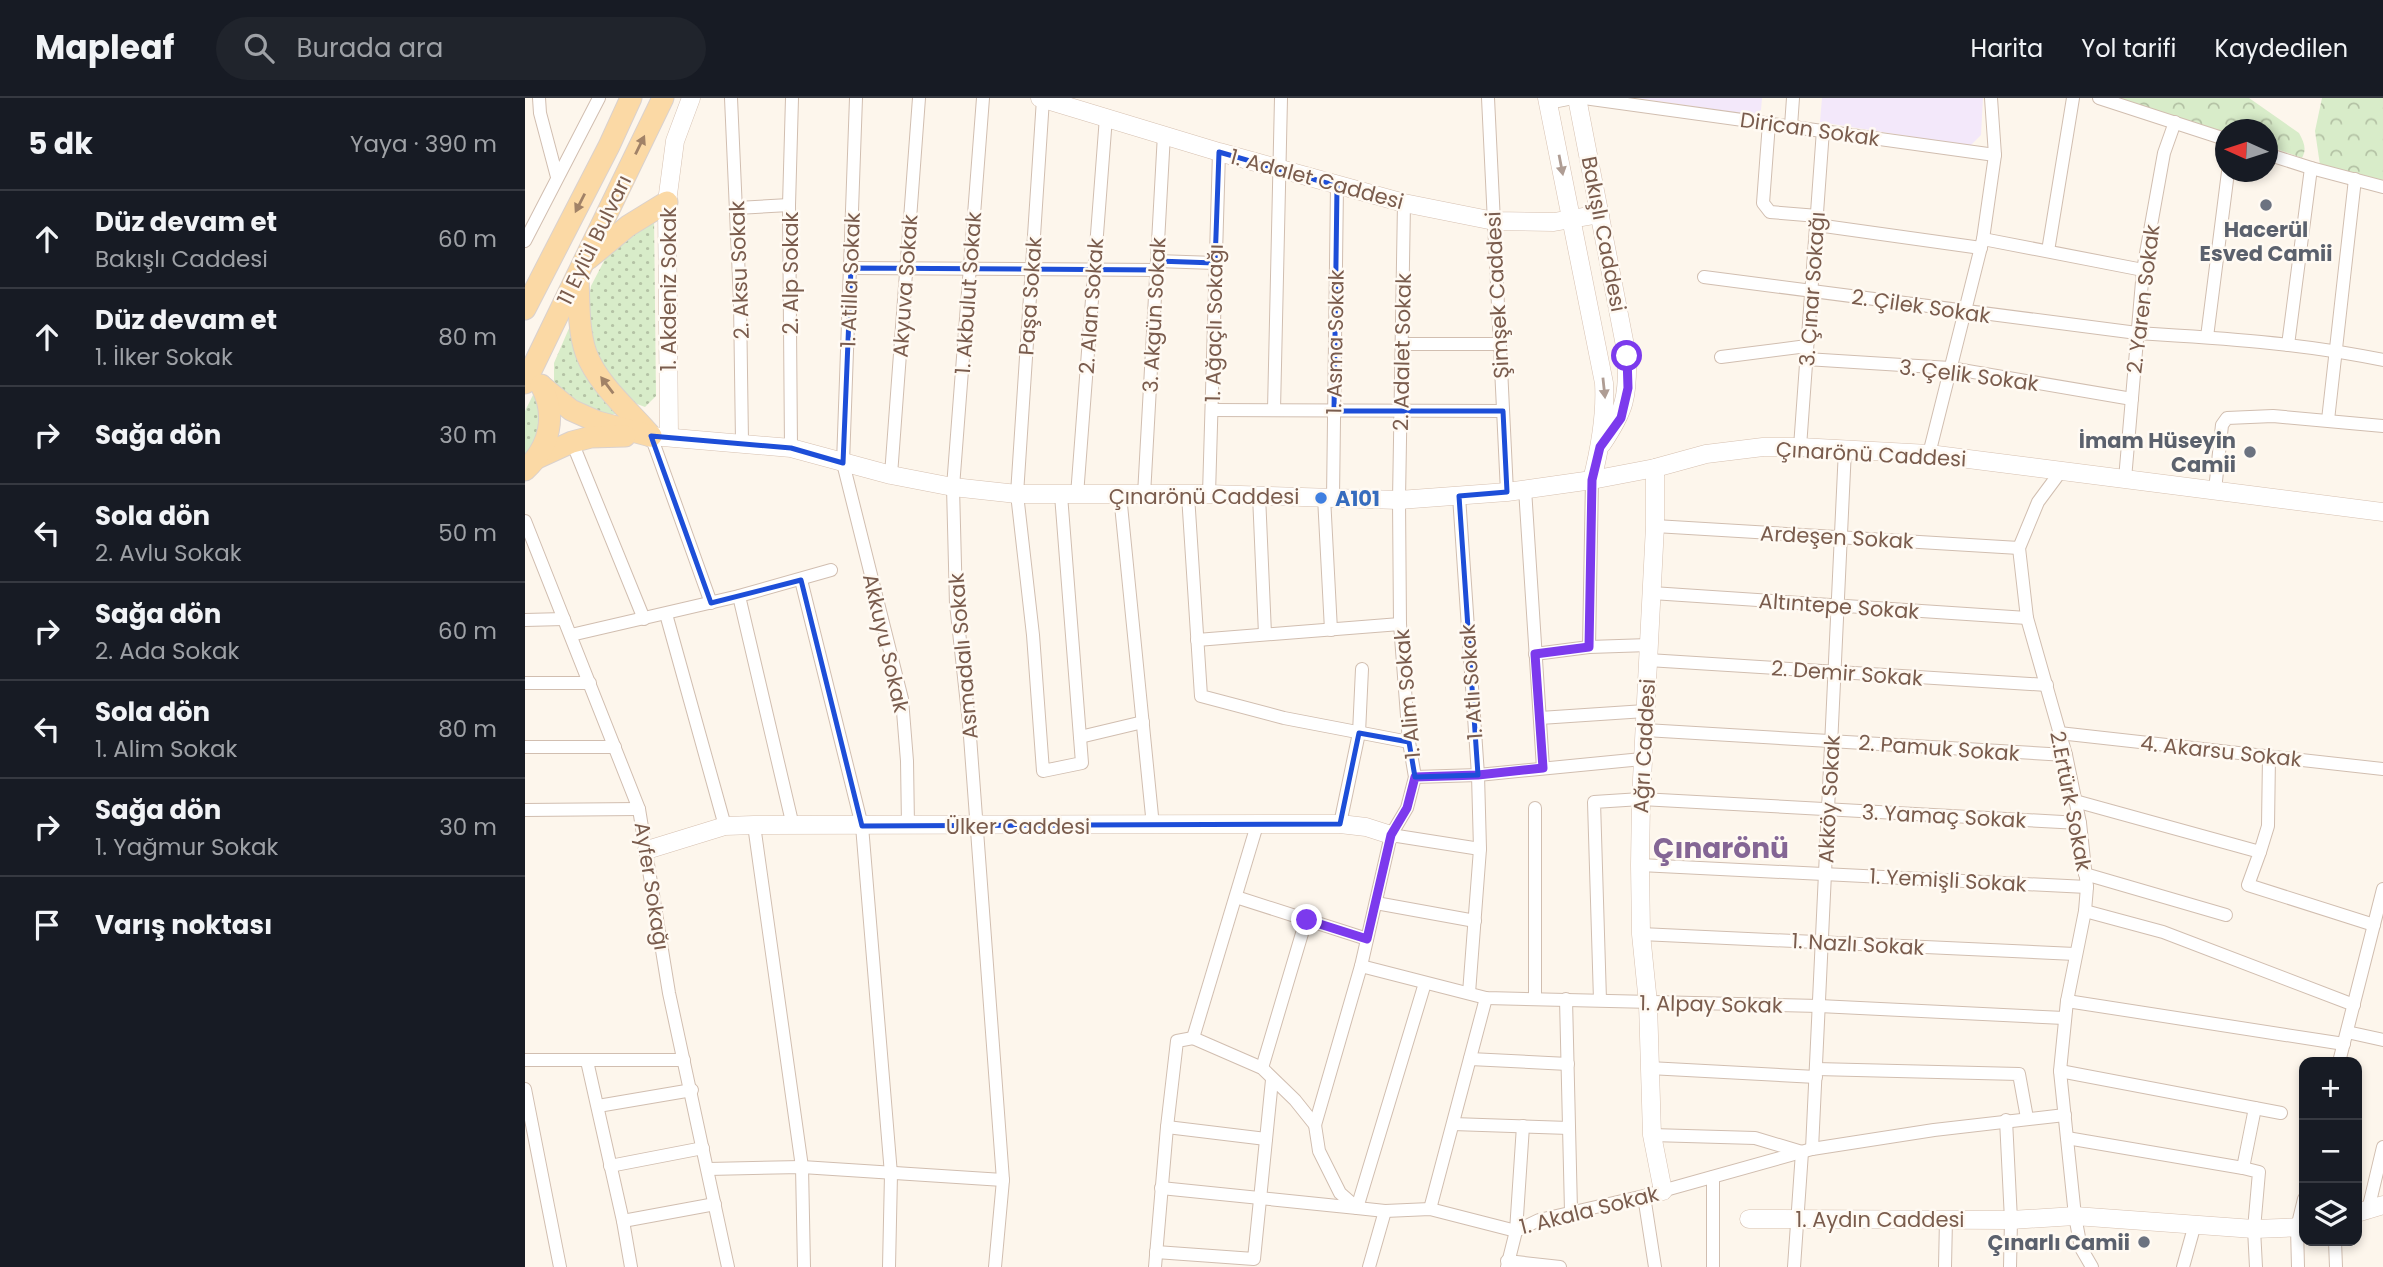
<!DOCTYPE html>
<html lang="tr">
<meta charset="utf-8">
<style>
:root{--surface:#171b24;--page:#20242c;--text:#f1f3f6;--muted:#9ea1a6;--line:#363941}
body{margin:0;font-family:Poppins,sans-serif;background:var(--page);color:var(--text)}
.controls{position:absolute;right:21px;bottom:21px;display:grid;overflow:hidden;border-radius:14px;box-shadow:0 4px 10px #0003}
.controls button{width:63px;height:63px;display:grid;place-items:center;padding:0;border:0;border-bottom:2px solid var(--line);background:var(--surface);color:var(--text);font:35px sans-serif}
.compass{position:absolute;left:1690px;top:21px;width:63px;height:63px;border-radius:50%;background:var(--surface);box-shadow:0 4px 10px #0003;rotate:273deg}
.stop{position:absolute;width:21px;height:21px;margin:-16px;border:5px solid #7c3aed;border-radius:50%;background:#fff}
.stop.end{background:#7c3aed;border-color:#fff;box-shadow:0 2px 7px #0008}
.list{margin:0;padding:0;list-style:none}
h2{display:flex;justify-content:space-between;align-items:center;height:91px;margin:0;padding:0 28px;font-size:30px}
h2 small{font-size:23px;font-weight:400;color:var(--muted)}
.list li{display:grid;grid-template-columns:46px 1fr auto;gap:21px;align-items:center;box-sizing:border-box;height:98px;padding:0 28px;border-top:2px solid var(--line)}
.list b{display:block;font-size:26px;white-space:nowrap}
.list p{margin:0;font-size:23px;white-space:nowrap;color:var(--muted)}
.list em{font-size:23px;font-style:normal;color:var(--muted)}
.icon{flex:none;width:38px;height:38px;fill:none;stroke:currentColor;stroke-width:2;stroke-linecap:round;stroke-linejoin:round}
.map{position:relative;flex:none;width:1858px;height:1169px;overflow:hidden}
header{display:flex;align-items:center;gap:42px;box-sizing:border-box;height:98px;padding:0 35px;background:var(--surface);border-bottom:2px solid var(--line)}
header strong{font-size:33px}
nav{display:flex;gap:38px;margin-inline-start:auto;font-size:24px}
.search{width:490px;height:63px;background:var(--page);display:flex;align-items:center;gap:18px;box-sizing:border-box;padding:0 24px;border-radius:38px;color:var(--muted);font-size:26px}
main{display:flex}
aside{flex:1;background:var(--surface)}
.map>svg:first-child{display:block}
</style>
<header>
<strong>Mapleaf</strong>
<div class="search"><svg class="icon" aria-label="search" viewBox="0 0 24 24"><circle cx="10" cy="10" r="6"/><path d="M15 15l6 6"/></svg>Burada ara</div>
<nav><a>Harita</a><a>Yol tarifi</a><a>Kaydedilen</a></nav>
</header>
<main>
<aside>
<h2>5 dk<small>Yaya · 390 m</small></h2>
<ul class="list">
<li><svg class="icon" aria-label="ahead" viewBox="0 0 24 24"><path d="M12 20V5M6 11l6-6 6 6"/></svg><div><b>Düz devam et</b><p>Bakışlı Caddesi</p></div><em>60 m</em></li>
<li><svg class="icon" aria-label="ahead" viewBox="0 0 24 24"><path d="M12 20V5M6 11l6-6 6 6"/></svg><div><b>Düz devam et</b><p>1. İlker Sokak</p></div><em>80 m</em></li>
<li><svg class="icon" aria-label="right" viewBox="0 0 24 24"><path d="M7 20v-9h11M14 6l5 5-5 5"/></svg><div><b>Sağa dön</b></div><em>30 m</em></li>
<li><svg class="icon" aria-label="left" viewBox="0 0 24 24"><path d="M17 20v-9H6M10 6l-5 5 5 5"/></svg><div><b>Sola dön</b><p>2. Avlu Sokak</p></div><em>50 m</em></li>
<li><svg class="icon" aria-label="right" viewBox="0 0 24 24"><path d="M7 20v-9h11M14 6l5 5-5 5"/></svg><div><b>Sağa dön</b><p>2. Ada Sokak</p></div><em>60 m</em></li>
<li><svg class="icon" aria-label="left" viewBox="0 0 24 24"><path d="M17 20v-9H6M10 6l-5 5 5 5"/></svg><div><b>Sola dön</b><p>1. Alim Sokak</p></div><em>80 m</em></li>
<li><svg class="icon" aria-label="right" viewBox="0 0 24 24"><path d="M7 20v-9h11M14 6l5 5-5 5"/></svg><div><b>Sağa dön</b><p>1. Yağmur Sokak</p></div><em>30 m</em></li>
<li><svg class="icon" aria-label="arrive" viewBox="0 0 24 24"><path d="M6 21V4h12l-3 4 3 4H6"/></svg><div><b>Varış noktası</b></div></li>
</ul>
</aside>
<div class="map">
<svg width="1858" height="1169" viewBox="0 0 1858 1169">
<defs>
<pattern id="grass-dots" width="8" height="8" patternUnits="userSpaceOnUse" patternTransform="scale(1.75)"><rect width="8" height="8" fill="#d8ecc9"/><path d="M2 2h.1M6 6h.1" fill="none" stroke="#b4c2a5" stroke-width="1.8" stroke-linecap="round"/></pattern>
<pattern id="park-crowns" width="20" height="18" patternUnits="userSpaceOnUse" patternTransform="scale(1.75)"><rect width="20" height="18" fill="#d8ecc9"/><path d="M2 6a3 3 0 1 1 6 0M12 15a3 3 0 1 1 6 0" fill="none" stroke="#b4c2a5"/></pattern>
</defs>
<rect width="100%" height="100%" fill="#fdf6ec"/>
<g fill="#f3e8fa">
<path d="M 1112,0 L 1237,0 L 1236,12 L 1229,17 Z"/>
<path d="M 1297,0 L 1458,0 L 1456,37 L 1445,48 L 1295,24 Z"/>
</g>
<g fill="url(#grass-dots)">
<path d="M 129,118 L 131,298 L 120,309 L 104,303 L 69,261 L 62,216 L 66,188 L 80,161 Z"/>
<path d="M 45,228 C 50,264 65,291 91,316 L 70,317 L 39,300 L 29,283 L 29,265 Z"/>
<path d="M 8,297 C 30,324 16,332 0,359 L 0,313 Z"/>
</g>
<g fill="url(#park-crowns)">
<path d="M 1591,0 L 1724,0 L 1774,35 C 1779,44 1782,51 1777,60 L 1743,48 L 1742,32 L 1700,32 L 1700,35 Z"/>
<path d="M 1797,0 L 1858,0 L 1858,83 L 1795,67 L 1790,33 Z"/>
</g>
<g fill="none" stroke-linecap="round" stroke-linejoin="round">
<g stroke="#d1beb0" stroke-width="14">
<g id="street">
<path d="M 14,0 L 15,15 L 32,79"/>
<path d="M 206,0 L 215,204 L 217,344"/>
<path d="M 331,0 L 318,365 L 377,601 L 382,663 L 383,727"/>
<path d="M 458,0 L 428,389 L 431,506 L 444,625 L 478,1082 L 470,1169"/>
<path d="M 963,0 L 982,394"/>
<path d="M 1059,0 L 1470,57"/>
<path d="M 1574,0 L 1700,41"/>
<path d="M 518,1 L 492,396 L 508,537 L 518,673 L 557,665 L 536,397"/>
<path d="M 1023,5 L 1048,0"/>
<path d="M 1244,25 L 1238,105 L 1245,114 L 1293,118"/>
<path d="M 1266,28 L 1268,0"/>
<path d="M 1742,56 L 1786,70 L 1858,89"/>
<path d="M 212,110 L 264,107"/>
<path d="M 1292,127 L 1456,150"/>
<path d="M 1458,141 L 1618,172"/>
<path d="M 0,143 L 74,0"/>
<path d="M 1523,153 L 1548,0"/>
<path d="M 632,163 L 690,165"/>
<path d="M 326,170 L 632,172"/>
<path d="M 1179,179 L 1612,235 C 1695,240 1777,245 1858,262"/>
<path d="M 1682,239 L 1703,74"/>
<path d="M 877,246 L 974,246"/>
<path d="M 1763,247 L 1786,70"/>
<path d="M 1196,259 L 1282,248"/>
<path d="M 1281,261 L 1425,270 L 1607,301"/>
<path d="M 687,312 L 978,313"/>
<path d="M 749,312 L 756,0"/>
<path d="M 1803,322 L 1830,81"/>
<path d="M 126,338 L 186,505"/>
<path d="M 47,344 L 119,521"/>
<path d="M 1275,349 L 1298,32"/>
<path d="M 266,350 L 264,107 L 267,0"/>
<path d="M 1404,356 L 1458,141 L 1470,57 L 1466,0"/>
<path d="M 1536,373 L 1513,404 L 1494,450 L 1502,520 L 1541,657 L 1555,725 L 1562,789 L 1560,813 L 1542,903 L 1535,973 L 1550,1118 L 1556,1150 L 1567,1169"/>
<path d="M 366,377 L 394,0"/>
<path d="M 1600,381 L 1618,172 L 1639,55 L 1650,24"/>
<path d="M 1000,391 L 1018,670"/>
<path d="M 1690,392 L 1697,327 L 1702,320 L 1748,318 L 1858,328"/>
<path d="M 684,396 L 694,54"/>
<path d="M 552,397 L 581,19"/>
<path d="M 595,397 L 628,728"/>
<path d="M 619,397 L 639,36"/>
<path d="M 663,397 L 676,598 L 759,620 L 884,644"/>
<path d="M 734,397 L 740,536"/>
<path d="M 934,398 L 953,677 L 955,751 L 944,895"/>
<path d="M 799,399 L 806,532"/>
<path d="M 808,400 L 812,88"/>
<path d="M 0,423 L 114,711 L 144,895 L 203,1169"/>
<path d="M 1130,428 L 1494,450"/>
<path d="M 276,482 L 337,728 L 366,1076 L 364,1169"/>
<path d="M 1127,495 L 1502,520"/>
<path d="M 214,498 L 268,728"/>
<path d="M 141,516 L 200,728"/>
<path d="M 0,522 L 39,521"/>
<path d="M 46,537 L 214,498 L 306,472"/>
<path d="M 672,542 L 875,526"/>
<path d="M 1064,549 L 1067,382"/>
<path d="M 1010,556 L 1064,549 L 1124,547"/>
<path d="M 1123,562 L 1522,587"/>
<path d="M 0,585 L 65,585"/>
<path d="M 1015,620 L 1120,613"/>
<path d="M 1120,632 L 1541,657"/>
<path d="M 1534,635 L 1858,671"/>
<path d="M 555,639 L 618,624"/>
<path d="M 0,649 L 90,649"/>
<path d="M 890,679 L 953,677 L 1117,661"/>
<path d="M 1550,703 L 1735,754 L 1723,787 L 1849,827"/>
<path d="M 0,712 L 114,711"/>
<path d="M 815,726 L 834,635 L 837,571"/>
<path d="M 229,727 L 277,1069 L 279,1169"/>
<path d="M 866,737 L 955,751"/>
<path d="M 1735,754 L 1743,728 L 1744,658"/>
<path d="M 1115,767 L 1562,789"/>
<path d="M 1560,776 L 1701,817"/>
<path d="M 711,799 L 842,841"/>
<path d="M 851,805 L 950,823"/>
<path d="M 1560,813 L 1638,834 L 1829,907"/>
<path d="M 1116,836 L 1550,856"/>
<path d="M 836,868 L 961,900 L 1294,908 L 1539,920"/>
<path d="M 1010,900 L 1010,710"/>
<path d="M 1041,901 L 1046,1113"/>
<path d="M 1075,902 L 1069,704 L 1116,701 L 1555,725"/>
<path d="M 1542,903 L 1819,946"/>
<path d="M 1822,934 L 1858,942"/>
<path d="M 668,940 L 737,970 L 770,1002 L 790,1027 L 794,1053 L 815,1095 L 832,1110 L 860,1113 L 905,1111 L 991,1133 L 1014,1122 L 1119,1098 L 1287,1051 L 1409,1032 L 1540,1017"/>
<path d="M 668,940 L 732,727"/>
<path d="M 945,961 L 1043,966"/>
<path d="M 0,962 L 159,962"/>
<path d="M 62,963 L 98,1123 L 106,1169"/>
<path d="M 1814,964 L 1858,791"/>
<path d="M 737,970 L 781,822"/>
<path d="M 1124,970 L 1291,979"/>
<path d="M 1291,971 L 1494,976 L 1502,1020"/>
<path d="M 1535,973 L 1756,1015"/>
<path d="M 0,991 L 35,1169"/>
<path d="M 73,1008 L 167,992"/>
<path d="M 1730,1010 L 1718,1070 L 1734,1074 L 1729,1131 L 1731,1169"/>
<path d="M 1481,1022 L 1486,1122 L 1485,1169"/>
<path d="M 928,1026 L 1044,1030"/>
<path d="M 790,1027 L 836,868 L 866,737 L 882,710 L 890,679 L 884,644 L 875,526 L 874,402 L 879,105"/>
<path d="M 642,1029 L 741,1041"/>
<path d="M 1127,1037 L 1230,1040 L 1277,1054 L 1269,1169"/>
<path d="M 1542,1040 L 1718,1070"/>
<path d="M 1287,1051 L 1320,351"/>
<path d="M 85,1068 L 178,1050"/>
<path d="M 183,1071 L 277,1069 L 478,1082"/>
<path d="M 636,1090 L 832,1110 L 900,885"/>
<path d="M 1119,1098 L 1130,1169"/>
<path d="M 905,1111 L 961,900"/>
<path d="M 1843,1112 L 1858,1049"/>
<path d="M 98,1123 L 190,1106"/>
<path d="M 1810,1143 L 1811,1169"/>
<path d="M 631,1154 L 729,1161 L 747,982"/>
<path d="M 982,1163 L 1035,1169"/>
<path d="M 630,1169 L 642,1029 L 652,943 L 668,940"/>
<path d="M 844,1169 L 860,1113"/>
<path d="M 982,1169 L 991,1133 L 998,1028"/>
<path d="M 1188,1169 L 1188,1079"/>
<path d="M 1420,1169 L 1421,1121"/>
<path d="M 1658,1169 L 1670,1126"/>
<path d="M 1773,1169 L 1772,1130 L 1779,1101"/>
</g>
</g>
<g stroke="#d6c0b0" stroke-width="19">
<g id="secondary">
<path d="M 515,0 L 694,54 L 879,105 L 969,123 L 1029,124 L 1075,116"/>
<path d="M 1022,0 L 1079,285 C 1081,318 1075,350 1067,382"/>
<path d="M 1052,0 L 1102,258 C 1103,299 1100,312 1077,346"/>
<path d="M 126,338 L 266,350 L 366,377 L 428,389 L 492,396 L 684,396 L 874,402 L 982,394 L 1067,382 L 1130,370 L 1181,356 L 1238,349 L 1275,349 L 1404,356 L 1858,414"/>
<path d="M 144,339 L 142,104 L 150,43 L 166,0"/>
<path d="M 1130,370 L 1130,428 L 1116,701 L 1115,767 L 1116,836 L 1123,905 L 1127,1037 L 1138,1093"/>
<path d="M 122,752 L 200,728 L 229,727 L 815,726 L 841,729 L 866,737"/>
<path d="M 1832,1115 L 1858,1107"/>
<path d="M 1224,1121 L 1486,1122 L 1550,1118 L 1729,1131 L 1779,1129"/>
</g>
</g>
<g stroke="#dad1cd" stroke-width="23">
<g id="primary">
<path d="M 63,161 L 103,128 L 142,104"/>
<path d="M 53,178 C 54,202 53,232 61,255 C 73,287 105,313 126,338"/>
<path d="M 0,211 L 84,48 L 106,0"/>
<path d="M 0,285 L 138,0"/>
<path d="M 17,288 L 46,312 L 73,324 L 126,338"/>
<path d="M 12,360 L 47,344 L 66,339 L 100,338"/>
<path d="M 0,372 C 25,349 32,317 16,287"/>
</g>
</g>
<use href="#street" stroke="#fff" stroke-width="12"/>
<use href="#secondary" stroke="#fff" stroke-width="18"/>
<use href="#primary" stroke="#fbd9a5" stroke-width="21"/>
</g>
<defs><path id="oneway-solid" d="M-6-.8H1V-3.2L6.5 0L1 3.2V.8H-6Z" transform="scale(1.75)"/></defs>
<g fill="#a18267">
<use href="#oneway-solid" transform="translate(115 47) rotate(-64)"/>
<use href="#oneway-solid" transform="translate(55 105) rotate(117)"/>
<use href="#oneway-solid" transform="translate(82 287) rotate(-127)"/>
</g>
<g fill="#af9d94">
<use href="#oneway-solid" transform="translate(1036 67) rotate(79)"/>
<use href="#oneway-solid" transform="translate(1079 290) rotate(84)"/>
</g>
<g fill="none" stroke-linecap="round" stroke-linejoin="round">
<path stroke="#7c3aed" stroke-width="9" d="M 782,822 L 842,841 L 866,737 L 882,710 L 890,679 L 953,677 L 1018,670 L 1010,556 L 1064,549 L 1067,382 L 1075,349 L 1096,320 L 1103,290 L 1102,258"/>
</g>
<path fill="none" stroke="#1d4ed8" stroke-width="5" stroke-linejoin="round" d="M 694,54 L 812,88 L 809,313 L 978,313 L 982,394 L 934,398 L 953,677 L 890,679 L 884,644 L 834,635 L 815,726 L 337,728 L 276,482 L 186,505 L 126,338 L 266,350 L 318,365 L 326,170 L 632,172 L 632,163 L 690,165 Z"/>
<g fill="#6b7280" stroke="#fffaf3" stroke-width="2.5">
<circle cx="1741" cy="107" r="7"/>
<circle cx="1725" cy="354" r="7"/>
<circle cx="1619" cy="1144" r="7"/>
</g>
<circle fill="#3f7fe0" stroke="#fffaf3" stroke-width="2.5" cx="796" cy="400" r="7"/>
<g text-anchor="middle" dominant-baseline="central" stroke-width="5" stroke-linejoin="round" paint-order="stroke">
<g font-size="21" fill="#7a5c4d" stroke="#fffaf3">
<text transform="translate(1285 31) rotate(8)">Dirican Sokak</text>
<text transform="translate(792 81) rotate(15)">1. Adalet Caddesi</text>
<text transform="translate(1079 136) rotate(79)">Bakışlı Caddesi</text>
<text transform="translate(69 142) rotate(-64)">11 Eylül Bulvarı</text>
<text transform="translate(214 172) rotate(-92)">2. Aksu Sokak</text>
<text transform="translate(265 175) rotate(-90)">2. Alp Sokak</text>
<text transform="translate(325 182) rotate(-88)">1. Atilla Sokak</text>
<text transform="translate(380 188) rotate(-86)">Akyuva Sokak</text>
<text transform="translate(143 191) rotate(-90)">1. Akdeniz Sokak</text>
<text transform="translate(1287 191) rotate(-86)">3. Çınar Sokağı</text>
<text transform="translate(443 195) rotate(-86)">1. Akbulut Sokak</text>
<text transform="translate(972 197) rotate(-93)">Şimşek Caddesi</text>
<text transform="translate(505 198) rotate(-86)">Paşa Sokak</text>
<text transform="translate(1618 201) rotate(-83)">2. Yaren Sokak</text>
<text transform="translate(566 208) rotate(-86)">2. Alan Sokak</text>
<text transform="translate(1396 208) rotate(8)">2. Çilek Sokak</text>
<text transform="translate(629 217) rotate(-87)">3. Akgün Sokak</text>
<text transform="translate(689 225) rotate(-89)">1. Ağaçlı Sokağı</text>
<text transform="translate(810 244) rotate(-89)">1. Asma Sokak</text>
<text transform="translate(877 254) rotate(-89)">2. Adalet Sokak</text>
<text transform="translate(1444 277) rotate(7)">3. Çelik Sokak</text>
<text transform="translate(1346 356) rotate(3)">Çınarönü Caddesi</text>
<text x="679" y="398">Çınarönü Caddesi</text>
<text transform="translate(1312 439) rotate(3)">Ardeşen Sokak</text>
<text transform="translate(1314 508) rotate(4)">Altıntepe Sokak</text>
<text transform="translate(361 545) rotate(77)">Akkuyu Sokak</text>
<text transform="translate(438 558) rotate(-95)">Asmadalı Sokak</text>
<text transform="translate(1322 575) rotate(4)">2. Demir Sokak</text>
<text transform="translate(946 584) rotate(-94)">1. Atlı Sokak</text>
<text transform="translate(882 596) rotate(-95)">1. Alim Sokak</text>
<text transform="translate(1119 648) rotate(-87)">Ağrı Caddesi</text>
<text transform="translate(1414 650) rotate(4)">2. Pamuk Sokak</text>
<text transform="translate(1696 653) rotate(6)">4. Akarsu Sokak</text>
<text transform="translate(1304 701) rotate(-87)">Akköy Sokak</text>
<text transform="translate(1546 703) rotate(79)">2.Ertürk Sokak</text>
<text transform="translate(1419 718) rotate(3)">3. Yamaç Sokak</text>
<text x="493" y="728">Ülker Caddesi</text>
<text transform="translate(1423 782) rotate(3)">1. Yemişli Sokak</text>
<text transform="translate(127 788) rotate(81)">Ayfer Sokağı</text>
<text transform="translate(1333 846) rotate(3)">1. Nazlı Sokak</text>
<text transform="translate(1186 906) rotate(1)">1. Alpay Sokak</text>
<text transform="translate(1064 1112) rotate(-14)">1. Akala Sokak</text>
<text x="1355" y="1121">1. Aydın Caddesi</text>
</g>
<g font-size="21" font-weight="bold" fill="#5b616d" stroke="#fffaf3" text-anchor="end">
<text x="1741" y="131" text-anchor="middle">Hacerül<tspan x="1741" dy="24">Esved Camii</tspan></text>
<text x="1711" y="342">İmam Hüseyin<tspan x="1711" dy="24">Camii</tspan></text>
<text x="1605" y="1144">Çınarlı Camii</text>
</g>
<g font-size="21" font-weight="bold" fill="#366cbe" stroke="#fffaf3" text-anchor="start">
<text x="810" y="400">A101</text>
</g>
<g font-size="28" font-weight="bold" fill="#846695" stroke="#fffaf3">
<text x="1196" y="750">Çınarönü</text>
</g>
</g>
</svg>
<div class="controls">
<button>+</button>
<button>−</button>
<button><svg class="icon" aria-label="layers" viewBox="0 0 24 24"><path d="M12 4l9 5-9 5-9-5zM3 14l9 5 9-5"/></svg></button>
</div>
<svg class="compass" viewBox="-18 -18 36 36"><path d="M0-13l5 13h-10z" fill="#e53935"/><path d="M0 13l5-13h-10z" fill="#9ea1a6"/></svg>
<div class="stop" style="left:1102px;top:258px"></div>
<div class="stop end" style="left:782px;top:822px"></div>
</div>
</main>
